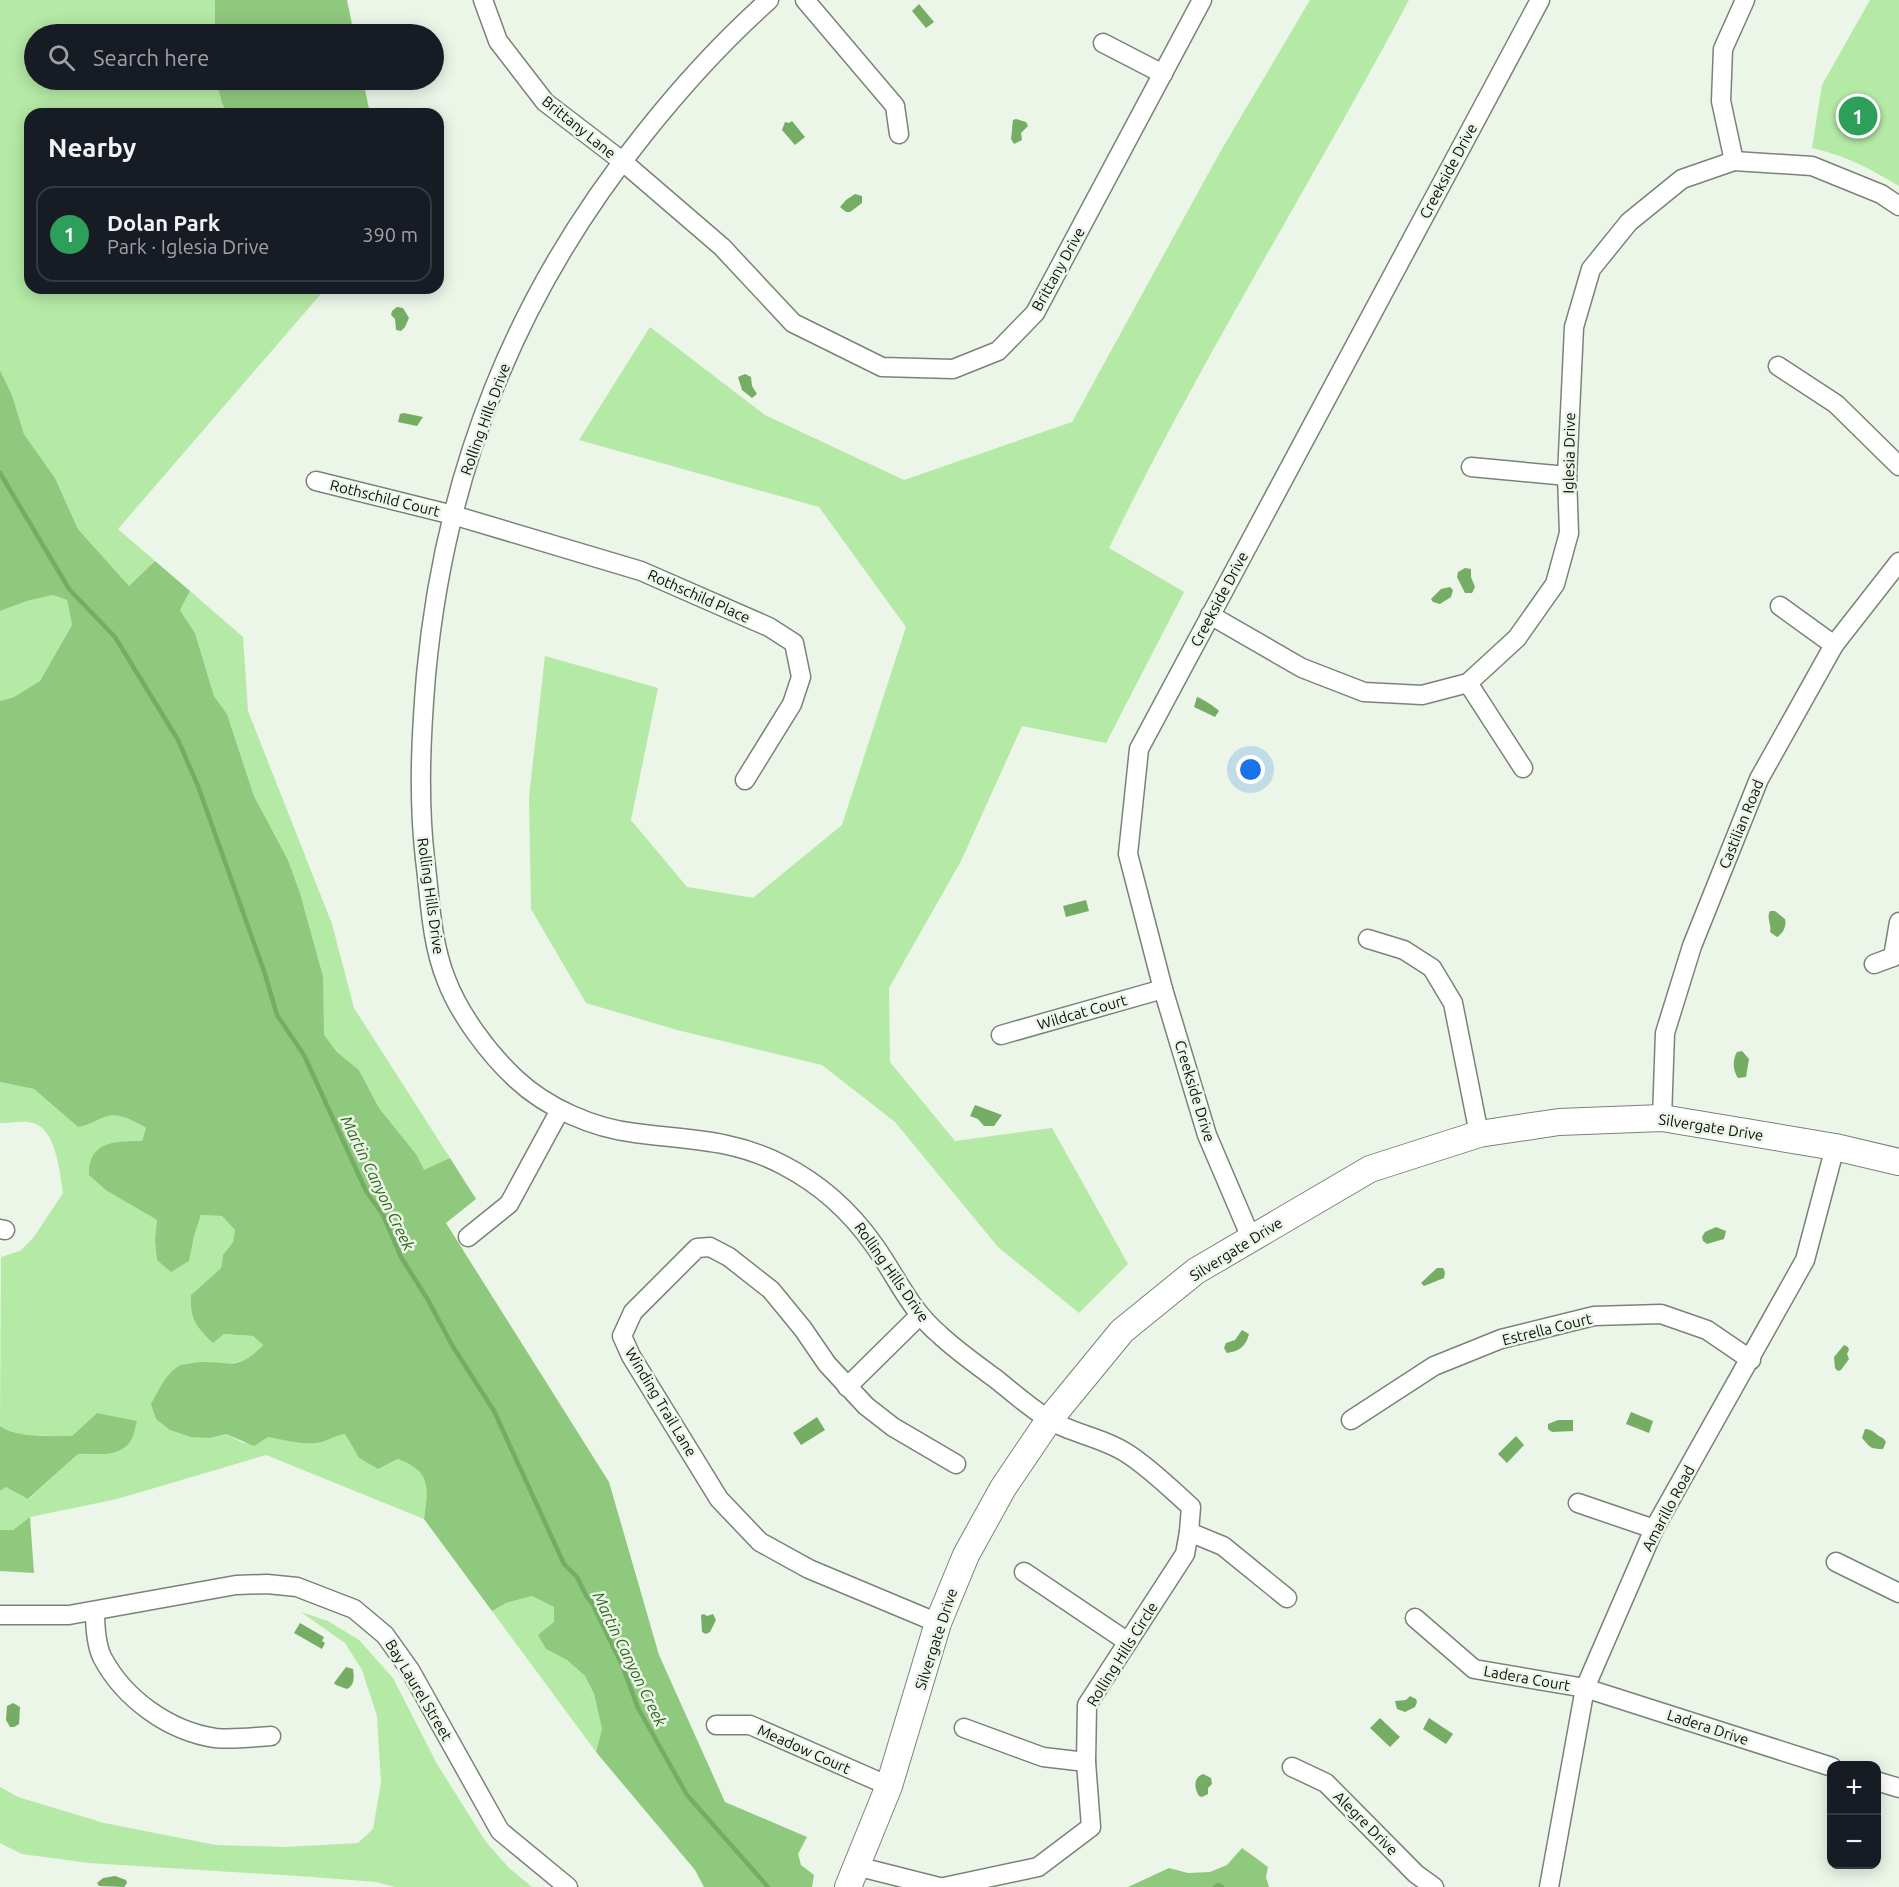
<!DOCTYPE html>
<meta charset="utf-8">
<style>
:root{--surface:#171b24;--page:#20242c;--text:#f1f3f6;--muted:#9ea1a6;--line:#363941;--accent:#ada1d8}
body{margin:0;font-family:Ubuntu,sans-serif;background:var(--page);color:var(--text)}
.controls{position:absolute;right:18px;bottom:18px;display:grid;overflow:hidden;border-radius:12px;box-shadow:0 3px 15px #0003}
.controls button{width:54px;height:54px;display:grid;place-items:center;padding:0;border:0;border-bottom:2px solid var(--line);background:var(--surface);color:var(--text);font:30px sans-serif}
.you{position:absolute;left:1251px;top:770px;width:21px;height:21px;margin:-15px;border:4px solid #fff;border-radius:50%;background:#1a73e8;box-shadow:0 0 0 9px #1a73e833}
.badge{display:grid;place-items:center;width:39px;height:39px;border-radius:50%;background:var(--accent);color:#fff;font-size:20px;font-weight:700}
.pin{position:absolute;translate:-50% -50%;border:3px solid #fff;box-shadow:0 2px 6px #0006}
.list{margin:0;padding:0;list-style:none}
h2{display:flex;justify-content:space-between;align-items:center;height:78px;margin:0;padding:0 24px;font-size:26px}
h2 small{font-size:20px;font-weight:400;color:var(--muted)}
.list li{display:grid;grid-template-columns:39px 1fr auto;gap:18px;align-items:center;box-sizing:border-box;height:96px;margin:0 12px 12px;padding:0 12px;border:2px solid var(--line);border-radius:18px}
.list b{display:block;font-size:22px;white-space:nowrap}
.list p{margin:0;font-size:20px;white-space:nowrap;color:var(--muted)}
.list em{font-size:20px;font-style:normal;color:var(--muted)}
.icon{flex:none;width:33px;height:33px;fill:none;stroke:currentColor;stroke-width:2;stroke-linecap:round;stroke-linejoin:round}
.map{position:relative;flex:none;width:1899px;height:1887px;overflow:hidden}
.search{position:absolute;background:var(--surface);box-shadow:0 3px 15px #0003;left:24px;top:24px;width:420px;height:66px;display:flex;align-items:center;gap:15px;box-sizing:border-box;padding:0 21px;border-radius:33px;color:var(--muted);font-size:22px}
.panel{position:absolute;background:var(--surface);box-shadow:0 3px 15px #0003;left:24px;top:108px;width:420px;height:186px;border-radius:18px}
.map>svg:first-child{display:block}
</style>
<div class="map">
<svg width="1899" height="1887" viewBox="0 0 1899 1887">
<rect width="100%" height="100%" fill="#ebf5e8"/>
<g fill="#b5e9a6">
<path d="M 0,0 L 215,0 L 215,34 L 34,34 L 34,80 L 216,80 L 222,103 L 228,114 L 30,114 L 30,288 L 326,288 L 118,529 L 155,561 L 129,586 L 78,529 L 55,478 L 24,434 L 12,395 L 0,370 Z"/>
<path d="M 1310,0 L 1409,0 C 1311,184 1200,361 1109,548 L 1184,592 L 1106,743 L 1022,726 L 961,861 L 889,988 L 890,1062 L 955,1141 L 1052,1128 L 1128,1264 L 1079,1313 L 998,1247 L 895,1122 L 822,1065 L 677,1030 L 586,1003 L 531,909 L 529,797 L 545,656 L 658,688 L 631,820 L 687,887 L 753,898 L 842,825 L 906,627 L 819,507 L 579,440 L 650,327 L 765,415 L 904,480 L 1072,422 L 1219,154 Z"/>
<path d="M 1870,0 L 1899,0 L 1899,186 C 1871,169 1844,155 1812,148 L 1822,85 Z"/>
<path d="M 190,591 L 243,637 L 248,711 L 332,924 L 354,1008 L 450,1158 L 424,1171 L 416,1154 L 379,1108 L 359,1070 L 337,1052 L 323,1035 L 323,976 L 300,893 L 288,860 L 254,796 L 227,714 L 214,696 L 195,633 L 180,610 Z"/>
<path d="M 53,595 L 67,600 L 72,625 L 40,681 L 14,697 L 0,701 L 0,611 L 27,601 Z"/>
<path d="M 0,1082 L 34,1089 L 78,1127 C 89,1125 96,1121 105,1117 C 119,1112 134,1121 146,1128 L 142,1141 L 123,1141 L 107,1191 L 157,1220 L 155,1239 L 194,1236 L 201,1215 L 222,1216 L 235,1230 L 233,1242 L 223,1255 L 221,1268 L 191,1295 L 213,1343 L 224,1334 L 253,1336 L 263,1345 L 248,1360 L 227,1364 L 200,1362 L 210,1438 L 226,1434 L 243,1443 L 268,1437 L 302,1443 L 321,1442 L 334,1435 L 345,1434 L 359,1458 L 378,1469 L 399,1459 C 432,1473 428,1488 424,1519 L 266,1455 L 117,1499 L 30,1517 L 13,1530 L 0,1530 L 0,1491 L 6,1487 L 29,1499 L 78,1454 L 99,1455 L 137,1422 L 97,1413 L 72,1436 C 52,1436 16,1438 0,1426 L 1,1257 L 20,1251 L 34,1237 L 63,1193 C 60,1174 56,1128 33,1123 C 23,1120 10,1123 0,1123 Z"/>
<path d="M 532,1596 L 554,1607 L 554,1622 L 546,1649 L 567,1660 L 585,1676 L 594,1694 L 602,1729 L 596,1752 L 492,1611 L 506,1603 Z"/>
<path d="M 301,1612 L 328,1621 L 359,1640 L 393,1678 L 437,1764 L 486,1842 L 509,1868 L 532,1887 L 395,1887 L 376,1882 L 313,1877 L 89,1863 L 22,1854 L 0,1843 L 0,1787 L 18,1797 L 104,1823 L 216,1845 L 285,1847 L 358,1843 L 373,1829 L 381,1783 L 377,1716 L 362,1670 L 345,1643 Z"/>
</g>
<g fill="#8fc97e">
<path d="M 215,0 L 347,0 L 354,34 L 215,34 Z"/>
<path d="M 216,80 L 363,80 L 370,114 L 228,114 L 222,103 Z"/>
<path d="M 0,370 L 12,395 L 24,434 L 55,478 L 78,529 L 129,586 L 155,561 L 190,591 L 180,610 L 195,633 L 214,696 L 227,714 L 254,796 L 288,860 L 300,893 L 323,976 L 324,1035 L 337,1052 L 359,1070 L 379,1108 L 416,1154 L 424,1170 L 450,1158 L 476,1199 L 446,1223 L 609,1482 L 659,1655 L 725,1802 L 807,1837 L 798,1854 L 801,1865 L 814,1875 L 812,1887 L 704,1887 L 695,1870 L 596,1752 L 602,1729 L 594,1694 L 585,1676 L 567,1660 L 546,1649 L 538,1635 L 554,1622 L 554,1607 L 532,1596 L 506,1603 L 492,1611 L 424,1519 C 428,1488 432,1472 398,1459 L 378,1469 L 359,1458 L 345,1434 C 336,1435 330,1439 322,1442 C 305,1446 285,1440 268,1437 L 254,1446 L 226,1434 L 210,1438 L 191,1437 L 170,1430 L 156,1419 L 151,1404 C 158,1392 166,1373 179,1366 C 183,1364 190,1364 193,1363 C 226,1358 235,1375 263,1345 L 253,1336 L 224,1334 L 213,1343 C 196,1326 190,1320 191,1295 L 221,1268 L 223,1255 L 233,1242 L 235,1230 L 222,1216 L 201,1215 L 194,1236 L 189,1261 L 171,1272 L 157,1260 L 155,1239 L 157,1220 L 107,1191 L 89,1175 C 89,1171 89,1164 91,1160 C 98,1140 124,1141 142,1141 L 146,1128 C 134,1121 119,1112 105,1117 C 95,1121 89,1125 78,1127 L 34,1089 L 0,1082 L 0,701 L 14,697 L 40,681 L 72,625 L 67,600 L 53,595 L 27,601 L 0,611 Z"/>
<path d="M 97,1413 L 137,1421 C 135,1427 134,1435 131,1440 C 121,1458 95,1454 78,1454 L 28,1499 L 6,1487 L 0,1491 L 0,1426 C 16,1438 52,1436 72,1436 Z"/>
<path d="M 30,1517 L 34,1573 L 0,1571 L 0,1530 L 13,1530 Z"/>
<path d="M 1242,1848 L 1268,1867 L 1266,1877 L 1269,1887 L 1128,1887 L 1169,1868 L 1188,1873 L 1210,1872 L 1227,1865 Z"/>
</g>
<g fill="#74ad63">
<path d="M 919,4 L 934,22 L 926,28 L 912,11 Z"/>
<path d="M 1016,119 L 1026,122 L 1028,126 L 1021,133 L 1022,140 L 1014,144 L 1011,139 C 1012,133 1012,126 1013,120 Z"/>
<path d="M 792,121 L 805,137 L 795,145 L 782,130 L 785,122 L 789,123 Z"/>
<path d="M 855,194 L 862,196 L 862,203 L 850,212 L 846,212 L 840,207 L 846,200 Z"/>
<path d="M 397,307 L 403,308 L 409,318 L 405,327 L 401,331 L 396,330 L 395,319 L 391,315 L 392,311 Z"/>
<path d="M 745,374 L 751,377 L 752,386 L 757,394 L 752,398 L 742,390 L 738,377 Z"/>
<path d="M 404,413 L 423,417 L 417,426 L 398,422 L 400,414 Z"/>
<path d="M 1465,568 L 1471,569 L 1471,577 L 1475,587 L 1472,593 L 1465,593 L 1457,577 L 1458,572 Z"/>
<path d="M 1450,587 L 1453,590 L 1451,597 L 1440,604 L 1433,602 L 1431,599 L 1441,589 Z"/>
<path d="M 1197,697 C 1203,699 1215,707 1219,711 L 1215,717 L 1194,707 Z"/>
<path d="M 1086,900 L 1089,911 L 1066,917 L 1063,906 Z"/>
<path d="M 1770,911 L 1775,911 L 1785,919 C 1787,925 1783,934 1777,937 L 1770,932 C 1772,925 1766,918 1770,911 Z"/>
<path d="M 1742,1051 L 1749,1059 L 1746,1077 L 1738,1078 C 1733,1071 1732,1060 1737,1052 Z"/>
<path d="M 975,1105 L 1002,1115 L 994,1126 L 984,1126 L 978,1119 L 970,1116 Z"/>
<path d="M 1716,1227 L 1726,1231 L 1724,1239 L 1707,1244 L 1703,1241 L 1702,1237 L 1705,1232 Z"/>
<path d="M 1437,1268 L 1443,1268 L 1445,1272 L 1444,1278 L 1424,1286 L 1421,1283 Z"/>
<path d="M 1242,1330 L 1249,1334 C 1246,1346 1240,1351 1227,1353 L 1224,1348 L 1226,1343 L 1235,1340 Z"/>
<path d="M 1844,1345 L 1848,1347 L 1849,1350 L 1847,1354 L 1849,1359 L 1841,1370 L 1838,1371 L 1835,1368 L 1834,1357 Z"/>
<path d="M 1631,1412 L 1653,1421 L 1649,1433 L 1626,1424 Z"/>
<path d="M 817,1417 L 825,1430 L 801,1445 L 793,1433 Z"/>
<path d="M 1558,1420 L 1573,1420 L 1573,1431 L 1552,1432 L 1548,1429 L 1548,1424 Z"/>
<path d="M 1865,1429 C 1874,1429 1876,1436 1883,1438 L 1886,1442 L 1883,1449 C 1870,1449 1870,1447 1862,1438 Z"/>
<path d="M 1516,1436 L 1524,1445 L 1507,1463 L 1498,1454 Z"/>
<path d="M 704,1614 L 707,1616 L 713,1614 L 716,1620 L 710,1632 L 706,1634 L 702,1632 L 701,1615 Z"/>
<path d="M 300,1623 L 324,1637 L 322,1641 L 325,1643 L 322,1649 L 294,1633 Z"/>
<path d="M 346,1667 L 353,1669 C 354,1677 355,1685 347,1689 L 336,1685 L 334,1683 Z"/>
<path d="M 1410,1696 L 1416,1699 L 1417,1702 L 1415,1707 L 1405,1712 L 1397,1709 L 1395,1701 L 1406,1700 Z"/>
<path d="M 13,1703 L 20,1707 L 19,1724 L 14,1727 L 10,1727 L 6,1720 L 7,1706 Z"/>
<path d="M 1380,1718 L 1400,1737 L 1390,1747 L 1370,1728 Z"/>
<path d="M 1429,1718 L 1453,1734 L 1446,1744 L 1423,1729 Z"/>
<path d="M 1203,1774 L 1211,1778 L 1212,1784 L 1208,1788 L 1208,1794 L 1202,1797 L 1199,1796 C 1194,1788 1193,1778 1203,1774 Z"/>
<path d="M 115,1876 L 126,1880 L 127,1883 L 124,1887 L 99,1886 L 97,1883 L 103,1878 Z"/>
</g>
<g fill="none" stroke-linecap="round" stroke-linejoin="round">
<g stroke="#74ad63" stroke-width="4.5">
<path d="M 0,473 L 69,589 L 115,637 L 178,740 L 198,786 L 265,974 L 277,1015 L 304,1055 L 366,1191 L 383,1215 L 401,1257 L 428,1300 L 452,1345 L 494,1411 L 564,1564 L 577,1577 L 587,1597 L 592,1603 L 622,1665 L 638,1708 L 687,1795 L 768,1887"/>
<path d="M 1215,1887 L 1218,1885 L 1222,1887"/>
</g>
<g stroke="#7a8378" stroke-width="21">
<g id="street">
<path d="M 483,0 L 498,41 L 545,102 L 622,161 L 722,247 L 793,323 L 882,367 L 953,369 L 998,351 L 1035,313 L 1202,0"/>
<path d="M 769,0 C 723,41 682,86 644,134 C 516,293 445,471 426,675 C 421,736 418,797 425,859 C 430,898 431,942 446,979 C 459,1014 489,1054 516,1079 C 547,1108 593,1128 635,1133 C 688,1140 734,1139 783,1165 C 820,1184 850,1211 874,1245 C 897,1277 909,1309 940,1335 C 957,1351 977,1365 996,1379 C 1012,1392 1028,1406 1045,1417 C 1070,1434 1103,1437 1128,1454 C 1151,1469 1171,1489 1191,1507 L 1189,1532 L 1185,1554 L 1087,1705 L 1086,1762 L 1091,1827 L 1038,1867 L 944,1887"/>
<path d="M 805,0 L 895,106 L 899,134"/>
<path d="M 1103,43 L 1163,74"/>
<path d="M 1734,161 L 1721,101 L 1723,49 L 1745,0"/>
<path d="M 1778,366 L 1836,404 L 1899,466"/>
<path d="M 1471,467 L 1567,476"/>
<path d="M 316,481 L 453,515 L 641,571 L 769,627 L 794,643 L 801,677 L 792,704 L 745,780"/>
<path d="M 1780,606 L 1834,645"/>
<path d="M 1210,615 L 1302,668 L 1364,692 L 1422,695 L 1468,683 L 1517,638 L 1555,584 L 1569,533 L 1567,476 L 1574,327 L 1591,269 L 1629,222 L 1682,179 L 1734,161 L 1812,166 L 1881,194 L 1899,206"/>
<path d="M 1468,683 L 1523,768"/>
<path d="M 1368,939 L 1404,950 L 1432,968 L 1453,1003 L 1479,1134"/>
<path d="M 1893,957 L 1899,922"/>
<path d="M 1874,964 L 1893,957"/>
<path d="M 1001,1035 L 1163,989"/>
<path d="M 1662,1118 L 1665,1033 L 1692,946 L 1759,779 L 1834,645 L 1899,562"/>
<path d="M 0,1229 L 5,1230"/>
<path d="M 468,1237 L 509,1204 L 560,1110"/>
<path d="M 1251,1238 L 1207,1135 L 1163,989 L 1128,854 L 1139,749 L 1540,0"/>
<path d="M 847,1387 L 919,1316"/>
<path d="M 1351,1420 L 1434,1366 L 1501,1339 L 1594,1316 L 1661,1314 L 1707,1330 L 1751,1360"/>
<path d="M 1578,1503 L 1654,1529"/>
<path d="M 1189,1532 L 1223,1546 L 1287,1598"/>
<path d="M 1836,1562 L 1899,1593"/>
<path d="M 1024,1572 L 1128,1642"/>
<path d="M 95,1611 C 95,1626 96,1644 102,1657 C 124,1699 169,1731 215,1738 C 233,1740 254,1737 271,1736"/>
<path d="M 0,1615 L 69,1615 L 236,1585 L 267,1584 L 297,1587 L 354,1609 L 385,1635 L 410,1670 L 500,1831 L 568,1887"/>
<path d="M 1415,1618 L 1474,1669 L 1585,1688 L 1832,1767"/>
<path d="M 938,1623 L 809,1569 L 760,1542 L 719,1499 L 631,1356 L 622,1336 L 633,1312 L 697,1248 L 710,1247 L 729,1257 L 771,1290 L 803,1329 L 827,1364 L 866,1406 L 893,1427 L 956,1464"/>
<path d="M 716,1725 L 750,1725 L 889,1786"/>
<path d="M 964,1728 L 1043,1757 L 1086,1762"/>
<path d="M 1292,1767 L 1326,1783 L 1416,1874 L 1434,1887"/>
<path d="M 1876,1781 L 1899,1788"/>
<path d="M 856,1866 L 939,1887"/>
<path d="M 1549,1887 L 1585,1688 L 1654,1529 L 1805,1260 L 1835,1147"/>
</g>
</g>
<g stroke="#7a8378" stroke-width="28">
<path id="secondary" d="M 848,1887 L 889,1786 L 938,1623 L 966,1555 L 1003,1488 L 1049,1420 L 1122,1331 L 1196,1271 L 1370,1169 L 1479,1134 L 1559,1122 L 1662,1118 L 1835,1147 L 1899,1162"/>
</g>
<use href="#street" stroke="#fff" stroke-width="18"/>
<use href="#secondary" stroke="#fff" stroke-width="26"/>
</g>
<g text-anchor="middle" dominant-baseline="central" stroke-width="5" stroke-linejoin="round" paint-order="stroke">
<g font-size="15" fill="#0c0f0b" stroke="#ebf5e8">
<text transform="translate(579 127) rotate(39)">Brittany Lane</text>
<text transform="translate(1448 171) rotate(-62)">Creekside Drive</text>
<text transform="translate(1058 269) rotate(-61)">Brittany Drive</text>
<text transform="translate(485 419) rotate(-70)">Rolling Hills Drive</text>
<text transform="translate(1569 453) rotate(-89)">Iglesia Drive</text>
<text transform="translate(385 498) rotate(14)">Rothschild Court</text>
<text transform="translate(699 596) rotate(24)">Rothschild Place</text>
<text transform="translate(1219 599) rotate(-62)">Creekside Drive</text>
<text transform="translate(1741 824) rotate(-68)">Castilian Road</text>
<text transform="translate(431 896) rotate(82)">Rolling Hills Drive</text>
<text transform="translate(1082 1012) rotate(-16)">Wildcat Court</text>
<text transform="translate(1195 1091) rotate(73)">Creekside Drive</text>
<text transform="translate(1711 1127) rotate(9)">Silvergate Drive</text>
<text transform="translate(1236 1249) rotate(-32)">Silvergate Drive</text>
<text transform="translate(892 1272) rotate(55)">Rolling Hills Drive</text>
<text transform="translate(1547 1329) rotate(-14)">Estrella Court</text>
<text transform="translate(661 1402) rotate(59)">Winding Trail Lane</text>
<text transform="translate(1668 1508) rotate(-62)">Amarillo Road</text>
<text transform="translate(936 1639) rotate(-72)">Silvergate Drive</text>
<text transform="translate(1122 1654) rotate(-58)">Rolling Hills Circle</text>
<text transform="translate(1527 1678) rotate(10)">Ladera Court</text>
<text transform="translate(419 1690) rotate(59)">Bay Laurel Street</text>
<text transform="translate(1708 1727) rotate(18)">Ladera Drive</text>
<text transform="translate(804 1749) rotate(24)">Meadow Court</text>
<text transform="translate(1366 1823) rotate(45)">Alegre Drive</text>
</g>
<g font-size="16" font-style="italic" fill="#30661d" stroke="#ebf5e8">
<text transform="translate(378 1183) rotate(64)">Martin Canyon Creek</text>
<text transform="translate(630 1659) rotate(64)">Martin Canyon Creek</text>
</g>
</g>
</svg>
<div class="controls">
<button>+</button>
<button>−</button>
</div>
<div class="you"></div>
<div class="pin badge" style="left:1858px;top:116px;background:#2e9e5b">1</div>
<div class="search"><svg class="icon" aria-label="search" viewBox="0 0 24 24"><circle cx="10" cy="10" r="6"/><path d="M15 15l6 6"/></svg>Search here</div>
<section class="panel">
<h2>Nearby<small></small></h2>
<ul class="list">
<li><span class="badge" style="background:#2e9e5b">1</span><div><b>Dolan Park</b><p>Park · Iglesia Drive</p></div><em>390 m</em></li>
</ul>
</section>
</div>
